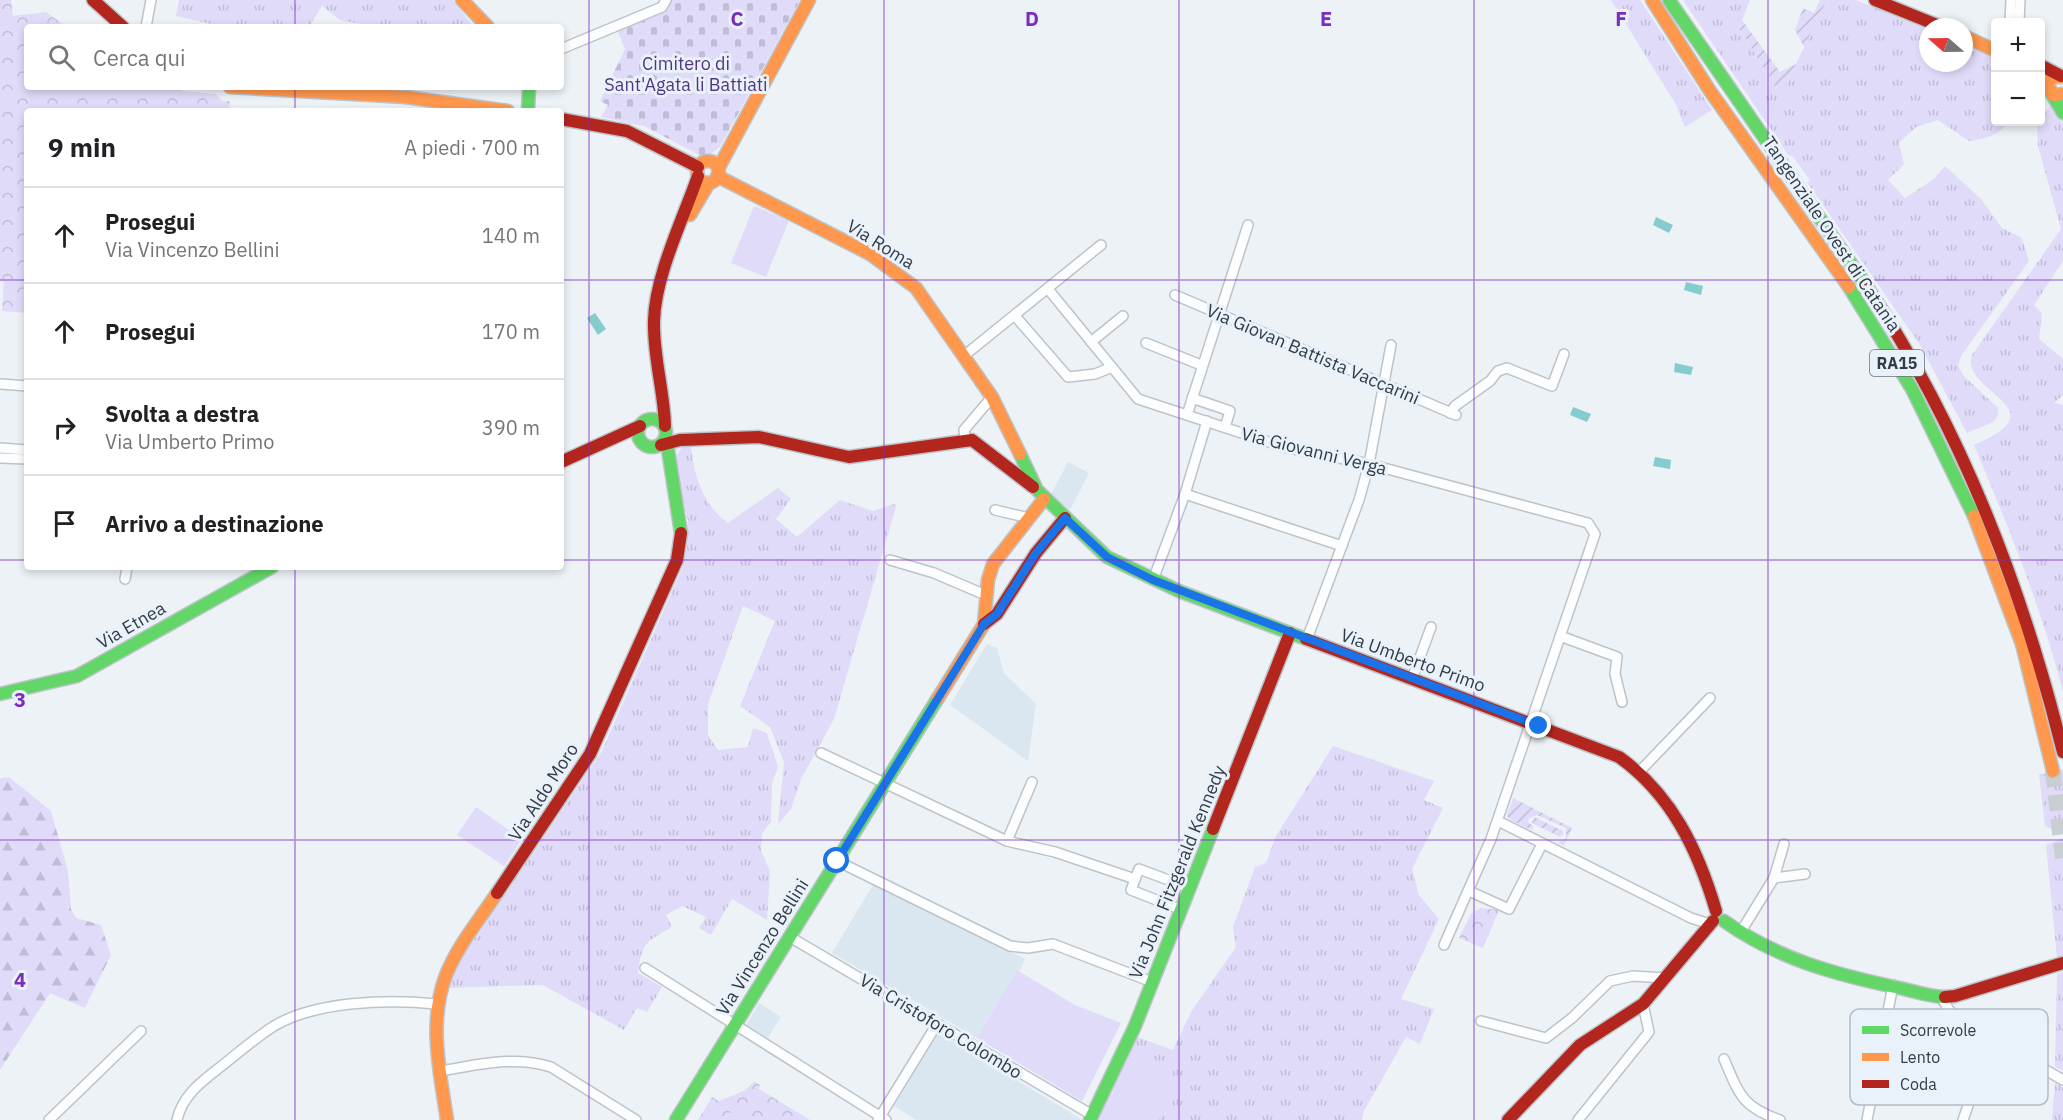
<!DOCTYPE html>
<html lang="it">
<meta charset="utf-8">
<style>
:root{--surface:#fff;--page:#f2f2f2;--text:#202124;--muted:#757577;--line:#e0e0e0}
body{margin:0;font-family:"IBM Plex Sans",sans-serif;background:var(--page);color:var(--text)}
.controls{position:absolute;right:18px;top:18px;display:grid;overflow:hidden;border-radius:6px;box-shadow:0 3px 9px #0003}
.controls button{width:54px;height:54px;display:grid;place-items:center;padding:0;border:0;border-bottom:2px solid var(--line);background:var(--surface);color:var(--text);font:30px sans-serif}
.compass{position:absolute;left:1919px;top:18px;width:54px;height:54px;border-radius:50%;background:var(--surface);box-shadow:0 3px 9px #0003;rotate:290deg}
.stop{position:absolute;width:18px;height:18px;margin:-14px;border:4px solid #1a73e8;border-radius:50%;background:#fff}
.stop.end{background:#1a73e8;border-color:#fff;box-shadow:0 2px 6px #0008}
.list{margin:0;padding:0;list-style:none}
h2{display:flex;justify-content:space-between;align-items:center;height:78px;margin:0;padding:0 24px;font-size:26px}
h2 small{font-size:20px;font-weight:400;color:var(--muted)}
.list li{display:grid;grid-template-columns:39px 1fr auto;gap:18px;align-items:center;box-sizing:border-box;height:96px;padding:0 24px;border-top:2px solid var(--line)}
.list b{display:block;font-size:22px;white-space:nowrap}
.list p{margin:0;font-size:20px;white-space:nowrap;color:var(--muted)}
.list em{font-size:20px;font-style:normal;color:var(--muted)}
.icon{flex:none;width:33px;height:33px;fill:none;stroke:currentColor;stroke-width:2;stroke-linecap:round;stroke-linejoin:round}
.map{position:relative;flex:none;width:2063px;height:1120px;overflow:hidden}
.search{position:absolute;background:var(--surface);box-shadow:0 3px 9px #0003;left:24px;top:24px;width:540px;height:66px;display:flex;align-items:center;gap:15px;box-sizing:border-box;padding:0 21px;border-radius:6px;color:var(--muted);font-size:22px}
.panel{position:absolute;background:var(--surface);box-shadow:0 3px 9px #0003;left:24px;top:108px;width:540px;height:462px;border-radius:6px}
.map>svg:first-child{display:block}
</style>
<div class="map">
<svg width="2063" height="1120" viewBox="0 0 2063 1120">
<defs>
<pattern id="grass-tufts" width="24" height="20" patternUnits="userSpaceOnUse" patternTransform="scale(1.5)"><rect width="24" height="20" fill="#e0dbf9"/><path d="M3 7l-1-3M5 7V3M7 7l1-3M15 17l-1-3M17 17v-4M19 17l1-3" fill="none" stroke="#c1bdd7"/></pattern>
<pattern id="forest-firs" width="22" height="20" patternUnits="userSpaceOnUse" patternTransform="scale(1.5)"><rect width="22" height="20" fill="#e0dbf9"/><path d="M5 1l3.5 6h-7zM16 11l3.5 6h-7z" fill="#c1bdd7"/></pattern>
<pattern id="cemetery-stones" width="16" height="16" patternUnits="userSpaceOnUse" patternTransform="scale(1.5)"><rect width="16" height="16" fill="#e0dbf9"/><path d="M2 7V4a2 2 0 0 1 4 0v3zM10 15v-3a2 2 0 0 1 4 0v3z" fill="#c1bdd7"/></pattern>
<pattern id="park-crowns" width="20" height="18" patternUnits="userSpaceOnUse" patternTransform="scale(1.5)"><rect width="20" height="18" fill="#e0dbf9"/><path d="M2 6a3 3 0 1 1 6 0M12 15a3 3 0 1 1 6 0" fill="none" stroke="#c1bdd7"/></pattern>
<pattern id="garden-furrows" width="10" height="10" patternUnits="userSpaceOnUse" patternTransform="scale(1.5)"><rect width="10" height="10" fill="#e0dbf9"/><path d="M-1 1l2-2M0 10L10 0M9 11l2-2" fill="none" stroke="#c1bdd7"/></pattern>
</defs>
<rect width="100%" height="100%" fill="#edf2f6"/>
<g fill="#dae7f1">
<path d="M 1068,462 L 1089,473 L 1070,510 L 1051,494 Z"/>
<path d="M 987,644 L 997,648 L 1004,673 L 1036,704 L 1028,761 L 950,705 Z"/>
<path d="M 873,885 L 1025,959 L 1020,971 L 1017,970 L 977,1038 L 832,953 Z"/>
<path d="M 759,1003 L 781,1017 L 768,1038 L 746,1025 Z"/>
<path d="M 939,1033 L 1081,1119 L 1080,1120 L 916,1120 L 894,1106 Z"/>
</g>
<g fill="url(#grass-tufts)">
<path d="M 179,0 L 452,0 L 474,27 L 375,27 L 340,20 L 322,6 L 309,27 L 224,27 L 176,16 Z"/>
<path d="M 1611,0 L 1640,0 L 1712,110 L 1685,127 L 1675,103 Z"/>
<path d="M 1683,0 L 1750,0 L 1739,28 L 1780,93 L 1796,71 L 1793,70 L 1827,0 L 1856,0 L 1928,30 L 1928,63 L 1964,63 L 1964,44 L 1995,56 L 1996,122 L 2009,122 C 1997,135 1988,139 1969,141 L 1938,120 L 1916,127 L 1899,143 L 1904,164 L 1888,180 L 1905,198 L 1934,179 L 1945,166 L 1981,199 L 2002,228 L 2022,238 L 2029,261 L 1961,356 L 1958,366 L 1964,376 L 1998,408 L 1998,415 L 1993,422 L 1967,433 L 1920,345 L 1807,182 L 1810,180 L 1792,155 L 1789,156 Z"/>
<path d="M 2051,104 L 2063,124 L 2063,261 L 2034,305 L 2042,314 L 2039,339 L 2063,359 L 2063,395 L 2054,403 L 2063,405 L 2063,692 C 2041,606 2008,526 1974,445 C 2063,407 1959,393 1972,355 L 2061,229 L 2038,146 L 2037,126 Z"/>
<path d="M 691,445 C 693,473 703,506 728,523 L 778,488 L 791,499 L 776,519 L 797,537 L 840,500 L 873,511 L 897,503 L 834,719 L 801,779 L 791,809 L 778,824 L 784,762 L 770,727 L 740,706 L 775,621 L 743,606 L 708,704 L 708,735 L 718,750 L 748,747 L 753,728 L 767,733 L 778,767 L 772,783 L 771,822 L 762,833 L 761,851 L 770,871 L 767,920 L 732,899 L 711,935 L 699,928 L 706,917 L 682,906 L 666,915 L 672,927 C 647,941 641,943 638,973 L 662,987 L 647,1012 L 637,1008 L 624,1030 L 543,985 L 448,988 L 461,959 L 602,751 L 682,569 L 687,547 L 688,520 L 673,461 L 682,447 Z"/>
<path d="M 1333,746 L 1434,781 L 1424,800 L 1443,808 L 1412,869 L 1419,895 L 1439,919 L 1401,999 L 1434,1009 L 1420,1044 L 1406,1037 L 1364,1111 L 1362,1120 L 1159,1120 L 1173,1072 L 1129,1052 L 1137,1037 L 1173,1050 L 1191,1012 L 1236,947 L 1233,927 L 1255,867 L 1266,863 L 1276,836 Z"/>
<path d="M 2063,769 L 2063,826 L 2053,830 L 2045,826 L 2039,775 Z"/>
<path d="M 2063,838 L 2063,956 L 2057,958 L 2046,845 Z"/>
<path d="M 2062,972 L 2063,974 L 2063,1071 L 2055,1067 L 2057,974 Z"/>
<path d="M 2055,1083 L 2063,1087 L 2063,1120 L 2052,1120 Z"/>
</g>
<path fill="url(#forest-firs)" d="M 9,777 L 51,811 L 68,871 L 71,909 L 76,918 L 101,925 L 111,955 L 85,1008 L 50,993 L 0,1070 L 0,779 Z"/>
<path fill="url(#cemetery-stones)" d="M 671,0 L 800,0 L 720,147 L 709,155 L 701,156 L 644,126 L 601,117 L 608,105 L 600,101 L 625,49 L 617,30 L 666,9 Z"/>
<g fill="url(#park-crowns)">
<path d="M 0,0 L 11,0 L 13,16 L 46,12 L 67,27 L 27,27 L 27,87 L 180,87 L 182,91 L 216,94 L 222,101 L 230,101 L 229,111 L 27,111 L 27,313 L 2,311 L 4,282 L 0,281 Z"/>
<path d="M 1481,908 L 1499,910 L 1483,948 L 1459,938 L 1471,914 Z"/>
<path d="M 754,1081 L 760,1085 L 759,1089 L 810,1120 L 698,1120 L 712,1097 L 719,1101 L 746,1090 Z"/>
</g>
<g fill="url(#garden-furrows)">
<path d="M 1820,0 L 1827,0 L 1804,47 L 1795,30 L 1803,8 L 1814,13 Z"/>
<path d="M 1742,20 L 1780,72 L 1796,64 L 1793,70 L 1796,71 L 1780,94 L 1739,28 Z"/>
<path d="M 1513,798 L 1572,828 L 1564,846 L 1558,843 L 1566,838 L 1566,828 L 1537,815 L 1529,818 L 1528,822 L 1533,826 L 1532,830 L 1509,819 L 1507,815 Z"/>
<path d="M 1534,817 L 1563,831 L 1563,835 L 1560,837 L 1532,823 Z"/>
</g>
<g fill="#e0dbf9">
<path d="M 754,206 L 789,220 L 766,277 L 731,263 Z"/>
<path d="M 476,807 L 522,839 L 504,866 L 457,835 Z"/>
<path d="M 1017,970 L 1075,1005 L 1121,1023 L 1082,1101 L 977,1038 Z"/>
<path d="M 1129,1052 L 1173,1072 L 1159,1120 L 1097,1120 L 1109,1094 L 1113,1093 L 1112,1087 Z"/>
<path d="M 733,1108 L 752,1120 L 733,1120 L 728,1117 Z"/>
</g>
<g fill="#85ccce">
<path d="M 1656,217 L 1673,225 L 1669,233 L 1653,225 Z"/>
<path d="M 1686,282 L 1703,286 L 1701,295 L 1684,290 Z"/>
<path d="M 595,313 L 606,329 L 598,335 L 587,318 Z"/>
<path d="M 1675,363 L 1693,367 L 1691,375 L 1674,372 Z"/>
<path d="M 1573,407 L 1591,414 L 1587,422 L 1570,415 Z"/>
<path d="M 1655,457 L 1671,460 L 1670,469 L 1653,466 Z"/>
</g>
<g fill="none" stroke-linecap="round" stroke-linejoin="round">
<path stroke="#c8ced2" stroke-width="16" stroke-dasharray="16 8" stroke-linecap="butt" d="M 2053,771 L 2063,858"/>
<g stroke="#bdc4c9" stroke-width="12">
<g id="street">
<path d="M 2010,22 L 2011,0"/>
<path d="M 2019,22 L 2020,0"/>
<path d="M 146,27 L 151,0"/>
<path d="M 561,49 L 662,7 L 666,0"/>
<path d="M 1048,289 L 1138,399 L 1284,447 L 1369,464 L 1588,523 L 1595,534 L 1491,839 L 1444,945"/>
<path d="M 1175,295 L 1456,415"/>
<path d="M 1015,316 L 1068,377 L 1095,374 L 1112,367"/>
<path d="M 1091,342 L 1123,316"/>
<path d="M 1146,343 L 1201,365"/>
<path d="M 965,355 L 1101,245"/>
<path d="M 1,384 L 27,386"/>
<path d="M 1192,398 L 1230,411 L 1225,427"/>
<path d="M 1450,413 L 1455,406 L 1490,381 L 1498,371 L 1507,368 L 1552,386 L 1564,354"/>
<path d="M 1187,415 L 1248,225"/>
<path d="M 965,439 L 964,430 L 992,397"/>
<path d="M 0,448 L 27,450"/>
<path d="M 0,458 L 27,459"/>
<path d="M 1185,494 L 1342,546"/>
<path d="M 995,510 L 1029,518"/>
<path d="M 890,560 L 934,573 L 988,596"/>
<path d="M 125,579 L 127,567"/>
<path d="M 1153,580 L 1185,494 L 1207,421"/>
<path d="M 1560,636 L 1617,657 L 1615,674 L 1622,702"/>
<path d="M 1307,639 L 1359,500 L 1369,464 L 1391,345"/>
<path d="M 1412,679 L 1431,627"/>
<path d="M 821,753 L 1007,841 L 1055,852 L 1135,879"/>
<path d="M 1640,771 L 1710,698"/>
<path d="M 1498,821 L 1691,918 L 1710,924"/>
<path d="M 1007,841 L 1032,782"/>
<path d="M 837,861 L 1010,946 L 1028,948 L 1053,944 L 1152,982"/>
<path d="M 1774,878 L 1805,874"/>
<path d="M 1469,891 L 1509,909 L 1542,844"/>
<path d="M 1182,910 L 1131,890 L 1139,869 L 1190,888"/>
<path d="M 1740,933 L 1774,878 L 1784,844"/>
<path d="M 790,937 L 1092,1115"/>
<path d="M 645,968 L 886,1120"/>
<path d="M 1941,997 L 1949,1010 L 1961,1021 L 2063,1080"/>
<path d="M 1481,1021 L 1546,1038 L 1572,1018 L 1610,981 L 1633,976 L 1665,978"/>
<path d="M 1724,1059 C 1739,1094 1742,1107 1780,1120"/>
<path d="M 440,1071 C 478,1065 514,1055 551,1067 L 636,1120"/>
<path d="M 49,1120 L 141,1031"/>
<path d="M 177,1120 C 182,1096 201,1082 219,1068 C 237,1054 255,1038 274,1026 C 316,1001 388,999 436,1004"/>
<path d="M 878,1120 L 937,1024"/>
<path d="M 1578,1120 L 1649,1032 L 1643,1004"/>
<path d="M 1867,1120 L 1893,985"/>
<path d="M 1963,1120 L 1979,1074 L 1999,1042"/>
</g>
</g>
<g stroke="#bdc4c9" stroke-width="15">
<g id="fast">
<path d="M 1669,0 L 1868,288"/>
<path d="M 2051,93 L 2063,113"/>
<path d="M 528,111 L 529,87"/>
<path d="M 1849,287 L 1912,389 L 1974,516"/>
<circle cx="652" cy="433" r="14"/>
<path d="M 666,437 L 681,533"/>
<path d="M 1020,454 L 1037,490 L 1107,557 L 1179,591 L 1306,639"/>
<path d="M 0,694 L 77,676 L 272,567"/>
<path d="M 1724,921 C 1776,958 1833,974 1895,987 C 1911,990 1928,997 1945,997"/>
<path d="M 676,1120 L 938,698"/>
<path d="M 1090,1120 L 1135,1026 L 1213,829"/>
</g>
</g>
<g stroke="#bdc4c9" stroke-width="15">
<g id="slow">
<path d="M 462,0 L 488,27"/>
<path d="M 1652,0 L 1710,91 L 1849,287"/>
<path d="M 1964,36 L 1996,51"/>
<path d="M 2063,77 L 2052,77 L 2048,85 L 2053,95 L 2063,94"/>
<path d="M 230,87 L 405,97 L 508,111"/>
<circle cx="708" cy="172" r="11"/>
<path d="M 718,169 L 809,0"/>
<path d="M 717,176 L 870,254 L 916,288 L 992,397 L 1020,454"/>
<path d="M 690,215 L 709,183"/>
<path d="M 1974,516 L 2022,644 L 2053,771"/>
<path d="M 938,698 L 984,624 L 988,580 L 993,564 L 1044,499"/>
<path d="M 447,1120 C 440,1072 428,1022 446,975 C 458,945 480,919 497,893"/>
</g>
</g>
<g stroke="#bdc4c9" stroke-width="15">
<g id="jam">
<path d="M 93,0 L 123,27"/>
<path d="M 1875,0 L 1942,27"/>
<path d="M 2040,65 L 2061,76"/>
<path d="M 561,119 L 627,131 L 698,167"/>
<path d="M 1868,288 C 1962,431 2022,587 2063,752"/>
<path d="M 665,426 C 664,391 653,356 654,321 C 655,276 683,219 698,176"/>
<path d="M 661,445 L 680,440 L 759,437 L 849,457 L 972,440 L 1033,487"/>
<path d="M 561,462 L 640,426"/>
<path d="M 984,624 L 997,614 L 1036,553 L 1065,518"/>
<path d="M 1306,639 L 1619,757 C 1672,795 1698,850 1716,911"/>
<path d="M 1213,829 L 1290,633"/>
<path d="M 497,893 L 590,754 L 677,560 L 681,533"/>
<path d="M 1945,997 L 1955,996 L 2063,963"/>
<path d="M 1508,1120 L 1580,1045 L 1643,1004 L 1713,921"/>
</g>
</g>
<use href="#street" stroke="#fcfdfe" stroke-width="9"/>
<use href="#fast" stroke="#63d668" stroke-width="12"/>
<use href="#slow" stroke="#ff974d" stroke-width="12"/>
<use href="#jam" stroke="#b3261e" stroke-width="12"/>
</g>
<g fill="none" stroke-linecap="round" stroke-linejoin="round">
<path stroke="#1a73e8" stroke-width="8" d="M 837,861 L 984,624 L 997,614 L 1036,553 L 1065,518 L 1107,557 L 1153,580 L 1539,726"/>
</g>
<path fill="none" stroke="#7b2cbf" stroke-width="1.5" stroke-opacity="0.55" d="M 295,0 L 295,27M 589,0 L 589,1120M 884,0 L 884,1120M 1179,0 L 1179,1120M 1474,0 L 1474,1120M 1768,0 L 1768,1120M 295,87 L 295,111M 0,280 L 27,280M 561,280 L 2063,280M 0,560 L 27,560M 561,560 L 2063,560M 295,567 L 295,1120M 0,840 L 2063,840"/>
<g text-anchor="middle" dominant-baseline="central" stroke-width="6" stroke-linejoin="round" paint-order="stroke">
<rect fill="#e9f2fa" stroke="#6a737b" stroke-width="1.5" x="1870" y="350" width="54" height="26" rx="4.5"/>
<g font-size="16" font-weight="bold" fill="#333c44">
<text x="1897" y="363">RA15</text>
</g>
<g font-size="18" fill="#503581" stroke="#e9f2fa">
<text x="686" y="63">Cimitero di<tspan x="686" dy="21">Sant'Agata li Battiati</tspan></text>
</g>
<g font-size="18" fill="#333c44" stroke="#e9f2fa">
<text transform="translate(1832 234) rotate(56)">Tangenziale Ovest di Catania</text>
<text transform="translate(881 244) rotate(32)">Via Roma</text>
<text transform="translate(1313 354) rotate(23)">Via Giovan Battista Vaccarini</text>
<text transform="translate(1314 451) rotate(14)">Via Giovanni Verga</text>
<text transform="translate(131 625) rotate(-30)">Via Etnea</text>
<text transform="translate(1413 660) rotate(20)">Via Umberto Primo</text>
<text transform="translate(543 792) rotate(-57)">Via Aldo Moro</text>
<text transform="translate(1177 872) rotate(-68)">Via John Fitzgerald Kennedy</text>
<text transform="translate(762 947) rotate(-58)">Via Vincenzo Bellini</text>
<text transform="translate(941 1026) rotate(31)">Via Cristoforo Colombo</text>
</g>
</g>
<rect x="1850" y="1009" width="198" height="96" rx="9" fill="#e9f2fa" stroke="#b2bbc3" stroke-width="1.5"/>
<rect x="1862" y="1026" width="27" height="8" fill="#63d668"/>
<rect x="1862" y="1053" width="27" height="8" fill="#ff974d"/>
<rect x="1862" y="1080" width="27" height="8" fill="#b3261e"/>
<g font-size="16" fill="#333c44">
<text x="1900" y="1036">Scorrevole</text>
<text x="1900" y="1063">Lento</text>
<text x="1900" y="1090">Coda</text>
</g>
<g font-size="20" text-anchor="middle" font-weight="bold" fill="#7b2cbf" stroke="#e9f2fa" stroke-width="6" stroke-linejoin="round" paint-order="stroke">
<text x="737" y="26">C</text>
<text x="1032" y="26">D</text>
<text x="1326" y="26">E</text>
<text x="1621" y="26">F</text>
<text x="20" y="707">3</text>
<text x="20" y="987">4</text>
</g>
</svg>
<div class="controls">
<button>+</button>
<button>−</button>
</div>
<svg class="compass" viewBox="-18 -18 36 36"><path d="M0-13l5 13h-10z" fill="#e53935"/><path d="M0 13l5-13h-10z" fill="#757577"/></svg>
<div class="stop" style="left:837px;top:861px"></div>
<div class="stop end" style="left:1539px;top:726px"></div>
<div class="search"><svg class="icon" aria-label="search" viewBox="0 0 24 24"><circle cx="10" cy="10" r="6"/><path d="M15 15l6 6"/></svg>Cerca qui</div>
<section class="panel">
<h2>9 min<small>A piedi · 700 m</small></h2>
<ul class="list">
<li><svg class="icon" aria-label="ahead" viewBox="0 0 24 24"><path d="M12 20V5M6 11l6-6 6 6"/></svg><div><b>Prosegui</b><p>Via Vincenzo Bellini</p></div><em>140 m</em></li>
<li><svg class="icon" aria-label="ahead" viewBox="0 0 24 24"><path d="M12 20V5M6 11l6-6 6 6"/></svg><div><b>Prosegui</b></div><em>170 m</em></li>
<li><svg class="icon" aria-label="right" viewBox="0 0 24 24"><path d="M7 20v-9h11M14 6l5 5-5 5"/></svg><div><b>Svolta a destra</b><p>Via Umberto Primo</p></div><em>390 m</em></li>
<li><svg class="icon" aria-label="arrive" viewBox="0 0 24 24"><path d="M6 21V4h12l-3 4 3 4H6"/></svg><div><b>Arrivo a destinazione</b></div></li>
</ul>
</section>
</div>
